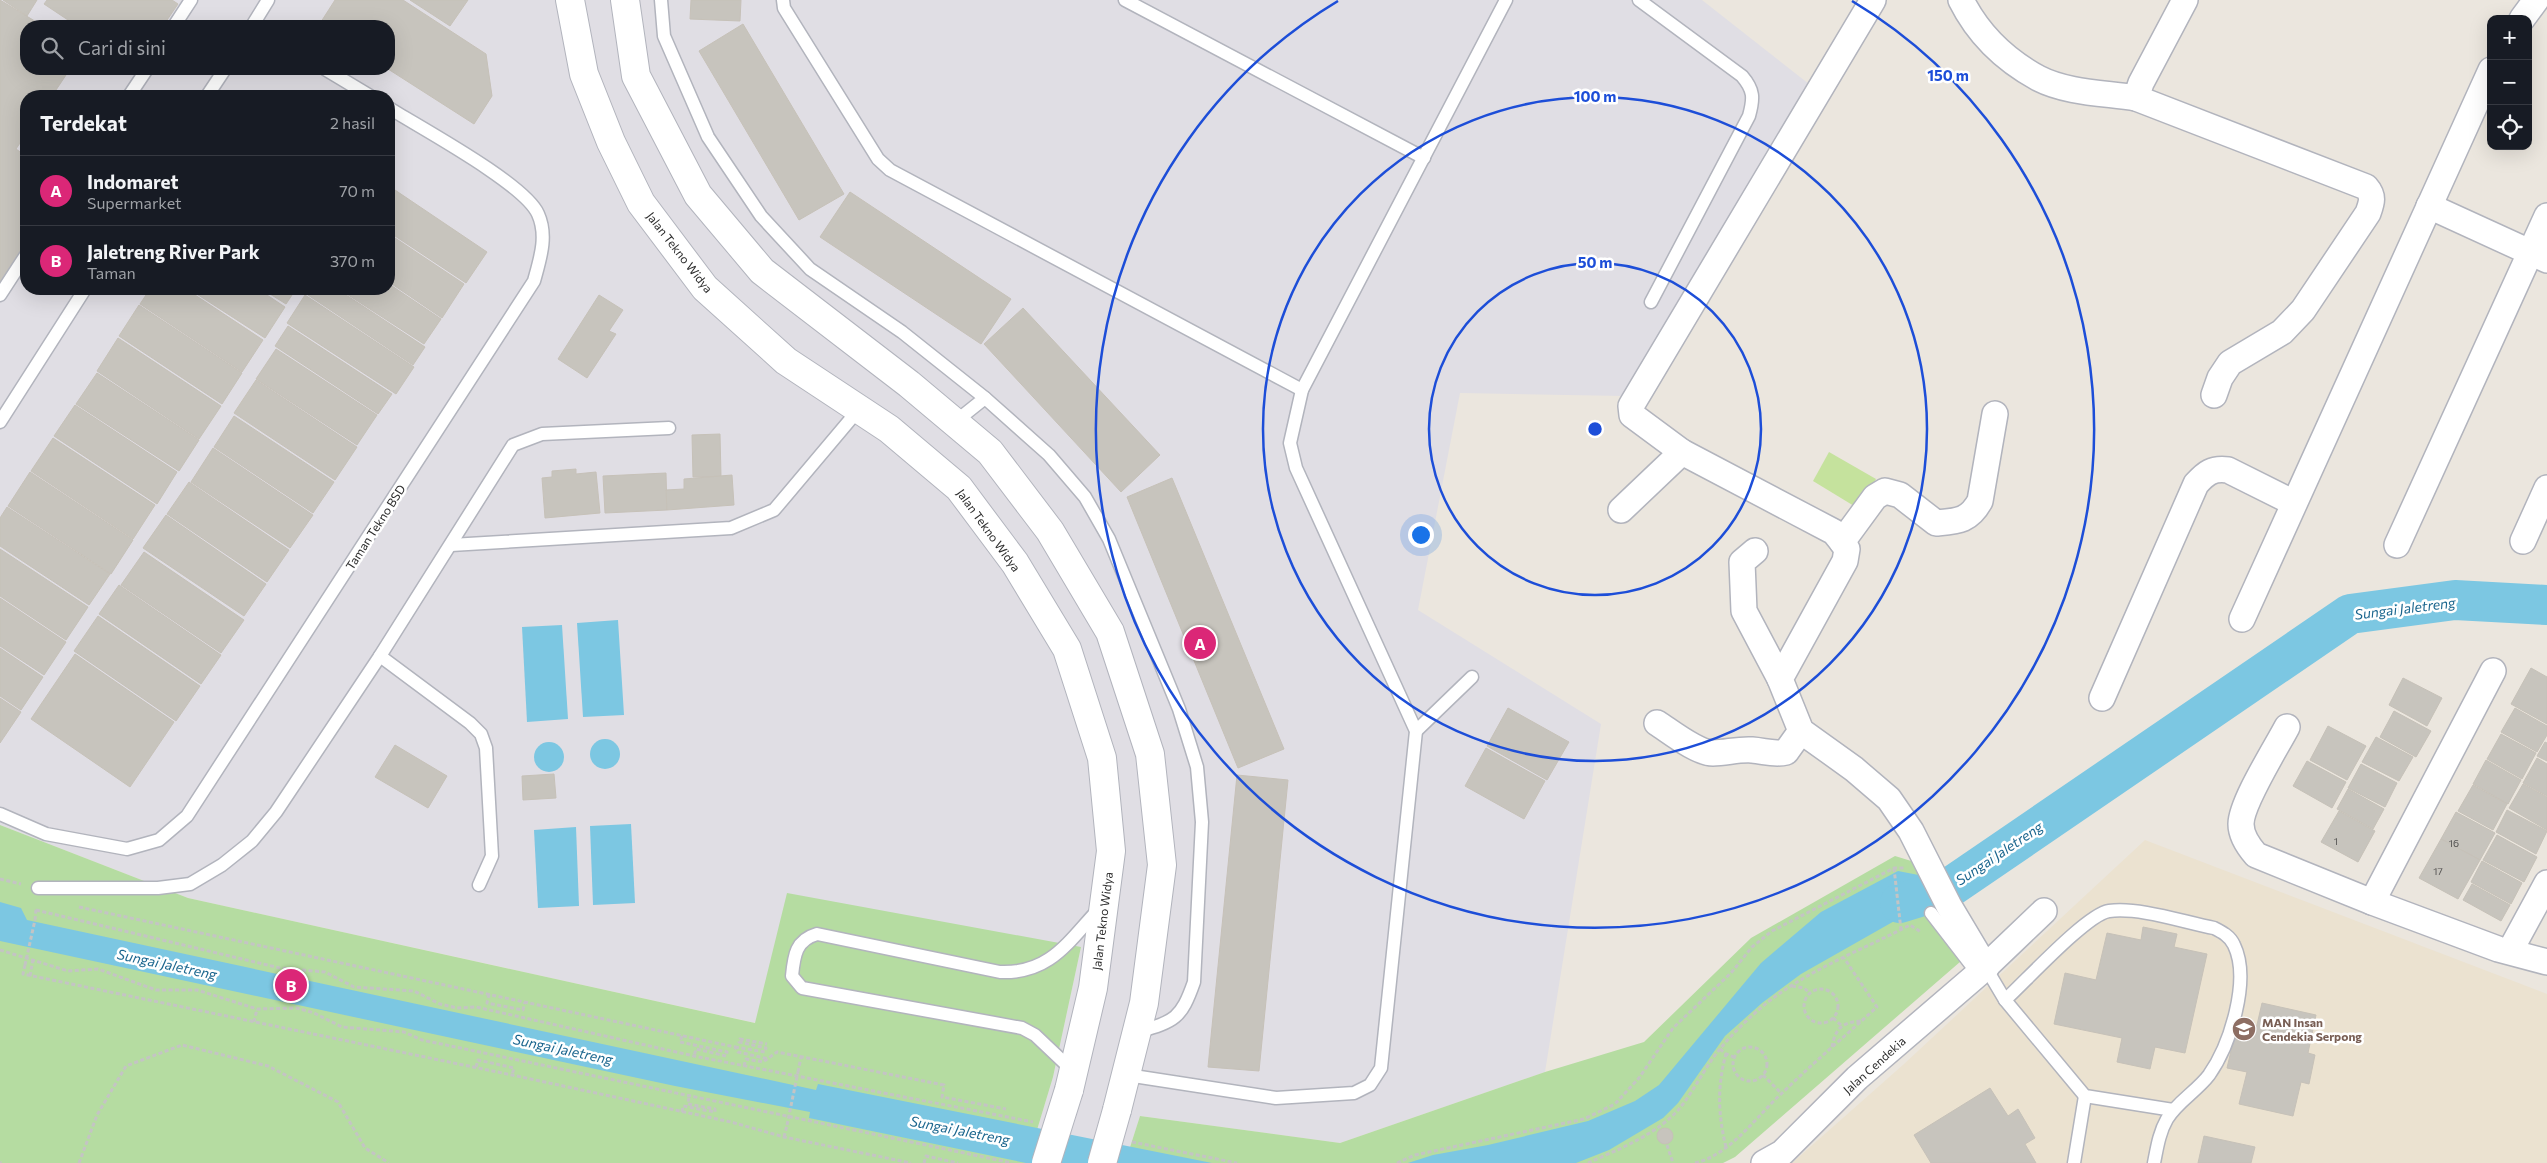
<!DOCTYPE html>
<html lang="id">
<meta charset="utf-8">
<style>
:root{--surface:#171b24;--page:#242831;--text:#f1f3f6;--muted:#9ea1a6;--line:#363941;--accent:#db2777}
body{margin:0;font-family:Commissioner,sans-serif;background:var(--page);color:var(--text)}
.controls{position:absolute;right:15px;top:15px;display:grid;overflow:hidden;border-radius:10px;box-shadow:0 5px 20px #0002}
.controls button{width:45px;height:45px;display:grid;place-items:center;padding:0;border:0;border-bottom:1px solid var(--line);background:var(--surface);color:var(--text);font:25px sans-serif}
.you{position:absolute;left:1420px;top:534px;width:18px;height:18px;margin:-12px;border:4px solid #fff;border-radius:50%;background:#1a73e8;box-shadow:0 0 0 8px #1a73e833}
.badge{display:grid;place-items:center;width:32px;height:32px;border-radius:50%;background:var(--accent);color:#fff;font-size:16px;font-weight:700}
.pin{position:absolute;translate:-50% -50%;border:2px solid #fff;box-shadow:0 1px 5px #0006}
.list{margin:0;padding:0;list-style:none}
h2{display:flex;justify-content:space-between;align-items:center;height:65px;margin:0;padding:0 20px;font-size:21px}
h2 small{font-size:16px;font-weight:400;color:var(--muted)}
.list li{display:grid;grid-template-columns:32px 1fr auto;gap:15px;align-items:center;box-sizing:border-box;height:70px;padding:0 20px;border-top:1px solid var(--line)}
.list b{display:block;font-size:19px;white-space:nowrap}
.list p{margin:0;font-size:16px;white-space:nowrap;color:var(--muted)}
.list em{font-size:16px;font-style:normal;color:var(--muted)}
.icon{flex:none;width:28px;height:28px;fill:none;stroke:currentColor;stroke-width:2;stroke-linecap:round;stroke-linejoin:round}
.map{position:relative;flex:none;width:2547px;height:1163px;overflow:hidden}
.search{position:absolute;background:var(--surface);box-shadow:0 5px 20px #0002;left:20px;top:20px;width:375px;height:55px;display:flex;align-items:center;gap:12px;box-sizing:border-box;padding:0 18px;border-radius:20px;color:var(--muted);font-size:19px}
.panel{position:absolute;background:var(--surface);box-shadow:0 5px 20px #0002;left:20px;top:90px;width:375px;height:205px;border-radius:20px}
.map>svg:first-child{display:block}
</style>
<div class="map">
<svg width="2547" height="1163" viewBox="0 0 2547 1163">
<rect width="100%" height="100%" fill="#ebe6de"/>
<path fill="#e0dee4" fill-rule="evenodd" d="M 0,0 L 1702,0 L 1809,84 L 1625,396 L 1460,393 L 1418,610 L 1601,724 L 1545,1072 L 1340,1143 L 1140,1116 L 1125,1163 L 1027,1163 L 1053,1077 L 1081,947 L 756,1023 L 188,898 L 0,825 ZM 26,26 L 389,26 L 389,69 L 26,69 ZM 26,96 L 389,96 L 389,289 L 26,289 Z"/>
<path fill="#ebe2d0" d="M 2145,840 L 2547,994 L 2547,1163 L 1792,1163 L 1904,1064 Z"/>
<g fill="#b5dca1">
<path d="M 0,825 L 188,898 L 755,1023 L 787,893 L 1081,947 L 1053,1077 L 1027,1163 L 0,1163 Z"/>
<path d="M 1895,856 L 1921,864 L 1968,955 L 1735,1157 L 1723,1163 L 1125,1163 L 1140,1116 L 1340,1143 L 1545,1072 L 1644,1042 L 1751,938 Z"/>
</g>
<path fill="#c5e29d" d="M 1829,452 L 1876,479 L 1859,509 L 1813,481 Z"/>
<g fill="#7cc7e2">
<path d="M 618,620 L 624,715 L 583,717 L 577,623 Z"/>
<path d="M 562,625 L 568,719 L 527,722 L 522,627 Z"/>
<circle cx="605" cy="754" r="15"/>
<circle cx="549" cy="757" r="15"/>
<path d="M 631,824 L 635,903 L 593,905 L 590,826 Z"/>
<path d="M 576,827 L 579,906 L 538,908 L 534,830 Z"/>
<path d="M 1898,871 L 1944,880 L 1953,899 L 1917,913 L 1912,911 L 1801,974 L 1762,1003 L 1725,1036 L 1678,1103 L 1663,1118 L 1609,1150 L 1576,1163 L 1408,1163 L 1433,1155 L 1488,1145 L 1588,1121 L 1635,1101 L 1659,1085 L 1761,963 L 1821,912 Z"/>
<path d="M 0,902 L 21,908 L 27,920 L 816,1090 L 818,1084 L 1212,1163 L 1026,1163 L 809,1118 L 810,1112 L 675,1086 L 0,941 Z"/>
</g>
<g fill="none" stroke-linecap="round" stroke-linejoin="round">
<path stroke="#7cc7e2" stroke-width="40" d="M 1900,903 L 1949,888 L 2350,614 L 2455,600 L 2547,605"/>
</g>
<g fill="#c7c4bd" stroke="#c6c1b8">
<path d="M 0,0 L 43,26 L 26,26 L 26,69 L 70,69 L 52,96 L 26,96 L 26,134 L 16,149 L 26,156 L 26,246 L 0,285 Z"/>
<path d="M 3,0 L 37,0 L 27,16 Z"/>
<path d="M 47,0 L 172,0 L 178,4 L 163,26 L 77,26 L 44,4 Z"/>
<path d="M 335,0 L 403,0 L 486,54 L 492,96 L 474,124 L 388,69 L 389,26 L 319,25 Z"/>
<path d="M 410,0 L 468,0 L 450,26 Z"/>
<path d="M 691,0 L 741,0 L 740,21 L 690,19 Z"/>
<path d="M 743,24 L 844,194 L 799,220 L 699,51 Z"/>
<path d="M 389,186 L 487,252 L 466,283 L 389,232 Z"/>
<path d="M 850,192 L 1011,299 L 981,344 L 820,237 Z"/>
<path d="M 389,234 L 464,284 L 442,318 L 389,282 Z"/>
<path d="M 389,284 L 441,319 L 424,344 L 339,289 L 389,289 Z"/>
<path d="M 150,289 L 186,289 L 263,340 L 242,372 L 140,304 Z"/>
<path d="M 189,289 L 258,289 L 285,307 L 265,338 Z"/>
<path d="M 262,289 L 296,289 L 286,304 Z"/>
<path d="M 312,289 L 337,289 L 425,347 L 413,365 L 308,295 Z"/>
<path d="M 305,295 L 414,367 L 396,394 L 287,323 Z"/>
<path d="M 599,295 L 623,310 L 609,331 L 616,334 L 587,378 L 558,359 Z"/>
<path d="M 139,305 L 242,373 L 222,404 L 119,336 Z"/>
<path d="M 1023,308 L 1160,455 L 1121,492 L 984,344 Z"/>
<path d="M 288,326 L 392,394 L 378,414 L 275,346 Z"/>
<path d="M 118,338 L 221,406 L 199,439 L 97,371 Z"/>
<path d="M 276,349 L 377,415 L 357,445 L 256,379 Z"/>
<path d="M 97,373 L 199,440 L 179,471 L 76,404 Z"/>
<path d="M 256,380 L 357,447 L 335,480 L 234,413 Z"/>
<path d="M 75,405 L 177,472 L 157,504 L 54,436 Z"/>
<path d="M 234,416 L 334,482 L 313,513 L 214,447 Z"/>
<path d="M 720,434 L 721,477 L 693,477 L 692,435 Z"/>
<path d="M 53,438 L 155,505 L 133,539 L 31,471 Z"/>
<path d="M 213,448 L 313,515 L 290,548 L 191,482 Z"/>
<path d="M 576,469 L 576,474 L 596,472 L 600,513 L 545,518 L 542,478 L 552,477 L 552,471 Z"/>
<path d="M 30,472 L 133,540 L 111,574 L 8,506 Z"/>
<path d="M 666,473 L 667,510 L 605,513 L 603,476 Z"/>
<path d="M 732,475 L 734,505 L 667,510 L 666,490 L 684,489 L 684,479 Z"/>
<path d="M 1172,478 L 1284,749 L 1238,768 L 1127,497 Z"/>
<path d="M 189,482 L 289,550 L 267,582 L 167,514 Z"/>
<path d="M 7,507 L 110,574 L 89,605 L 0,546 L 0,518 Z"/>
<path d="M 166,515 L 266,584 L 244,616 L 143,548 Z"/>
<path d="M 0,549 L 88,607 L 66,640 L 0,596 Z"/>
<path d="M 144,552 L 244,620 L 221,653 L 121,585 Z"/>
<path d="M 119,585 L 221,655 L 201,684 L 99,614 Z"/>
<path d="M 0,598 L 66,642 L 44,675 L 0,646 Z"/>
<path d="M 98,616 L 200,686 L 176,721 L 74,651 Z"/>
<path d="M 0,648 L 43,677 L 21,710 L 0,696 Z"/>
<path d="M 75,654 L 174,722 L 130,787 L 31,719 Z"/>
<path d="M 2531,668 L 2547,677 L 2547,724 L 2511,704 Z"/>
<path d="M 2403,678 L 2442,698 L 2427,726 L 2389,705 Z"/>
<path d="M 0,698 L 21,712 L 0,743 Z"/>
<path d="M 1508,708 L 1569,742 L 1547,780 L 1487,746 Z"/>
<path d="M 2515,708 L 2547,726 L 2547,735 L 2537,752 L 2501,732 Z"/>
<path d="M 2394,711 L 2431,731 L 2416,757 L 2380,737 Z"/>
<path d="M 2328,726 L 2366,746 L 2347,780 L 2310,760 Z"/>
<path d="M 2501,734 L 2536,753 L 2522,779 L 2487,759 Z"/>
<path d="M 2376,737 L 2413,757 L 2399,781 L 2362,762 Z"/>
<path d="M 2545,742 L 2547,743 L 2547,761 L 2537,756 Z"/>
<path d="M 395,745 L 447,776 L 428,808 L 375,777 Z"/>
<path d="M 1486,748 L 1545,781 L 1524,819 L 1465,786 Z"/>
<path d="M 2537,758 L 2547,764 L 2547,796 L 2523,783 Z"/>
<path d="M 2486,760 L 2521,780 L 2508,804 L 2473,784 Z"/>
<path d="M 2307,761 L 2346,782 L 2332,808 L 2293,786 Z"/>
<path d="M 2361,764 L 2397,783 L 2385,807 L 2348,788 Z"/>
<path d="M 554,774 L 556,798 L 523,800 L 522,776 Z"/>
<path d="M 1237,775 L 1288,780 L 1259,1071 L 1208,1067 Z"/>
<path d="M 2523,784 L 2547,797 L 2547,830 L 2509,808 Z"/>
<path d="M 2473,785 L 2507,804 L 2493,830 L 2458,811 Z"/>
<path d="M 2348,789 L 2384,809 L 2373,829 L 2337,809 Z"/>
<path d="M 2507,810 L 2547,831 L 2536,854 L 2496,832 Z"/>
<path d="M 2339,811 L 2375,831 L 2358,862 L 2321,842 Z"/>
<path d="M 2456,812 L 2495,833 L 2480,860 L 2441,839 Z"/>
<path d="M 2497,835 L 2537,857 L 2524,882 L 2483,860 Z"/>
<path d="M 2441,839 L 2480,860 L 2458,899 L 2419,878 Z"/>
<path d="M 2482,861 L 2522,883 L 2511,904 L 2471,882 Z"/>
<path d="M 2472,884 L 2510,905 L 2501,921 L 2463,900 Z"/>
<path d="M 2143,927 L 2177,934 L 2174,947 L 2207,954 L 2185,1053 L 2155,1047 L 2150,1069 L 2117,1062 L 2122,1038 L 2054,1024 L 2065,973 L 2096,980 L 2107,933 L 2141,940 Z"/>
<path d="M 2262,1003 L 2316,1015 L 2308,1053 L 2315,1055 L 2309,1084 L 2301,1082 L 2293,1116 L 2239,1104 L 2247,1072 L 2227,1068 L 2235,1034 L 2254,1038 Z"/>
<path d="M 1990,1088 L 2008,1116 L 2018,1109 L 2035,1138 L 2025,1144 L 2036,1163 L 1931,1163 L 1914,1135 Z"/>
<circle cx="1665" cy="1136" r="8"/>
<path d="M 2204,1136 L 2255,1147 L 2251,1163 L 2198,1163 Z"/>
</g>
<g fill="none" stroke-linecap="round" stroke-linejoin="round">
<g stroke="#b2b4bd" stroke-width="15">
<g id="lane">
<path d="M 661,0 L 664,36 L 708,137 L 761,216 L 810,269 L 902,332 L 985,398 L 955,422"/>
<path d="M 783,0 L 784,8 L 878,159 L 890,170 L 1302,390"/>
<path d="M 1125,0 L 1424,158"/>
<path d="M 1639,0 L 1742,76 C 1754,90 1754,98 1749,116 L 1651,302"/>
<path d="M 174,26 L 191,0"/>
<path d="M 252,26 L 268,0"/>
<path d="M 325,69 L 370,96"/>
<path d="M 129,96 L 147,69"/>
<path d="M 207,96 L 225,69"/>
<path d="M 0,295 L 26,255"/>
<path d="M 985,398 L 1049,455 L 1085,497 L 1109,539 L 1179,709 L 1197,767 L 1202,822 L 1194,982 C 1181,1019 1175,1021 1138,1032"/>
<path d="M 0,422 L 85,289"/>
<path d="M 451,545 L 731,528 L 774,510 L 860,408"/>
<path d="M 1416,731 L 1472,677"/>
<path d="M 0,814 L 46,834 L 127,849 L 159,840 L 187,816 L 534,281 C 540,259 548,236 538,214 C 525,184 421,128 389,108"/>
<path d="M 479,885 L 492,856 L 486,748 L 481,734 L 470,723 L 380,656 L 513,445 L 542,434 L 669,428"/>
<path d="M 38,888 L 158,888 L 190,884 L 222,865 L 252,841 L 276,812 L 380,656"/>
<path d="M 1931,913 L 1975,970"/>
<path d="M 1986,968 L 2005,1000 L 2085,1096 L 2173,1110"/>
<path d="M 2005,1000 C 2025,982 2087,914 2109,911 C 2140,907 2183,922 2214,928 C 2222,932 2230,936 2234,945 C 2251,980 2230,1045 2209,1075 C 2197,1091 2177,1102 2167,1119 C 2159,1133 2157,1148 2154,1163"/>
<path d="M 1073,1071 L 1035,1035 L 1022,1028 L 802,988 L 792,976 C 794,955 796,940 817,934 L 1000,972 C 1050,974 1068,942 1099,909"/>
<path d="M 1127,1075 L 1276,1098 L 1354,1093 L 1370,1085 L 1381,1068 L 1416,731 L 1296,468 L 1290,443 L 1302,390 L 1506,0"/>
<path d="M 2074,1163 L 2085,1096"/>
</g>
</g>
<g stroke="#b2b4bd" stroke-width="28">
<g id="street">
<path d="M 1873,0 L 1659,359 L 1631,406 L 1632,415 L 1682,452 L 1834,532 L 1842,542 L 1875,497 L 1885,491 L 1900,495 L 1936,523 C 1958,521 1969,521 1980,501 L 1995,414"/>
<path d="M 1961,0 C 1978,34 2005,60 2038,78 C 2067,93 2105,93 2136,98"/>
<path d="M 2185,0 L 2141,83 L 2136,98 L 2366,187 C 2374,196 2372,202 2368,213 L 2303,310 L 2282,332 L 2230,363 L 2220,378 L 2214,395"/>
<path d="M 2522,19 L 2536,0"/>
<path d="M 2429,206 L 2547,260"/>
<path d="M 1621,510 L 1682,452"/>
<path d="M 2523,541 L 2547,488"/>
<path d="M 1842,542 L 1847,549 L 1845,561 L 1780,679 L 1801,731 L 1854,769 L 1889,799 L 1911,831 L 1949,906 L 1986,968"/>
<path d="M 2397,545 L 2547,216"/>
<path d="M 1755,551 L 1742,562 L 1744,611 L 1780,679"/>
<path d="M 2242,619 L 2491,70"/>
<path d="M 2102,698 L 2196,484 C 2206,473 2212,468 2228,470 L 2294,503"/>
<path d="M 1657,723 C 1671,732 1697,753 1713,753 C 1726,753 1738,749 1752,750 C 1765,751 1774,755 1786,752 L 1801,731"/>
<path d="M 2287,727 C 2276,748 2241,803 2241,824 C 2241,835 2249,847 2256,855 L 2372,902 L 2498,949 L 2547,962"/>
<path d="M 2372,902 L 2493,671"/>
<path d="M 2510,951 L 2547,883"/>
<path d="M 1764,1163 L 1782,1153 L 1857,1078 L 1978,974 L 2044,911"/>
</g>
</g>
<g stroke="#b2b4bd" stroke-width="30">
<g id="secondary">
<path d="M 570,0 L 584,74 L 611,142 L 641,203 L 705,288 L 786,361 L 889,429 L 959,488 L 1015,563 L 1067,649 L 1102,758 L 1111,851 L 1093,988 L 1069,1090"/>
<path d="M 625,0 L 636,76 L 698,195 L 762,271 L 909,384 L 990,452 L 1050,531 L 1110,632 L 1150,754 L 1162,865 L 1144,1003 L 1117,1110"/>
</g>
</g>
<g stroke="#c4c4c4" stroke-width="3" stroke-dasharray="4 2.5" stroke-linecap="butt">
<path d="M 1894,868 L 1901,930"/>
<path d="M 0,879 L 21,884"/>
<path d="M 79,907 L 735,1047 L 738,1052 L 769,1059"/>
<path d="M 36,910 L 280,968 L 325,972 L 354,987 L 414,991 L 440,1004 L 457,1008 L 476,1007 L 694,1056 L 1033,1122"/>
<path d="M 35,920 L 36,909"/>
<path d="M 0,950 L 68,971 L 98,969 L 156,990 L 197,990 L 257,1009 L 297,1008 L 314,1013 L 342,1027 L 404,1032 L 422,1040 L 1012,1163"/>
<path d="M 25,965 L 23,974 L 512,1075 L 731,1122 L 784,1137 L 911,1163"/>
<path d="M 30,976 L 33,959"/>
<path d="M 1792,986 L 1804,988 L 1810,993"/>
<circle cx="1821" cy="1006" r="17"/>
<path d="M 489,994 L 487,1003 L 523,1010 L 525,1002"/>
<path d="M 1833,1018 L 1841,1025"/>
<path d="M 254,1022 L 257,1009"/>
<path d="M 682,1036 L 680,1042 L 727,1052 L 726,1056 L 696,1049 L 694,1056"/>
<circle cx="1750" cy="1064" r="17"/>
<path d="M 735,1047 L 765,1052 L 766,1048 L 739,1042 L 740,1039 L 767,1044"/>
<path d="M 1832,1047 C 1835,1029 1842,1022 1861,1021"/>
<path d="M 1720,1049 L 1726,1054 L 1734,1057"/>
<path d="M 744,1066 L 746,1059 L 763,1062 L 777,1052 L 944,1085 L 942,1097 L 1006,1109"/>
<path d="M 476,1067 L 478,1060 L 514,1068 L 512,1075"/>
<path d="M 798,1072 L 801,1057"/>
<path d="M 1763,1075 L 1781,1093"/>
<path d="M 682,1112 L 683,1106 L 715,1112 L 715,1109 L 688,1104 L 689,1096"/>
<path d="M 784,1137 L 787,1125"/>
<path d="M 1132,1142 L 1237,1163"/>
<path d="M 1667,1145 L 1673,1163"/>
<path d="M 1726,1147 C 1718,1115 1717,1086 1726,1054"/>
<path d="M 0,1162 L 1,1163"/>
<path d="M 79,1163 L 97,1115 L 126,1066 L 182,1045 L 268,1066 L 338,1102 L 365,1148 L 389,1163"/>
<path d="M 924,1163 L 926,1156 L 958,1163"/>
<path d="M 1397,1163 L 1415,1155 L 1584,1119 L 1615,1104 L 1639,1078 L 1673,1028 L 1731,973 L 1752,947 L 1772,931 L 1894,868 L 1904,868"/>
<path d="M 1588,1163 C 1619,1149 1656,1135 1679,1109 C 1694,1091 1705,1067 1720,1049 C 1732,1034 1748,1019 1763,1006 C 1807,970 1860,951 1910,925 L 1921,932"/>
<path d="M 1695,1163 C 1730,1155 1756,1117 1781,1094 C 1812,1064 1845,1036 1877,1007 L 1844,958"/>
</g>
<use href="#lane" stroke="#fff" stroke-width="12"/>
<use href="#street" stroke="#fff" stroke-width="25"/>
<use href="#secondary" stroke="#fff" stroke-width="28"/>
<g stroke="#b2b4bd" stroke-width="30" stroke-linecap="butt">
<g id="secondary-bridge">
<path d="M 1046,1163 L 1069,1090"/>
<path d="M 1102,1163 L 1117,1110"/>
</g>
</g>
<g stroke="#c4c4c4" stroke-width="3" stroke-dasharray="4 2.5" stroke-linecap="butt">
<path d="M 25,965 L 35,920"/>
<path d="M 787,1125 L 798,1072"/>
</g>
<use href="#secondary-bridge" stroke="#fff" stroke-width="28"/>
</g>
<g fill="none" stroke="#1d4ed8" stroke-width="2.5">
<circle cx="1595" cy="429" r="166"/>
<circle cx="1595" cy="429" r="332"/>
<path d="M1852 1A499 499 0 1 1 1338 1"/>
</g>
<defs>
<g id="school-disc" transform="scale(1.25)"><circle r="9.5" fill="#8d6e63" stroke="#fff"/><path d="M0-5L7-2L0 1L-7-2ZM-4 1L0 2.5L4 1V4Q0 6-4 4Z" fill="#fff"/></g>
</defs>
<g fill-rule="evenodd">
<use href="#school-disc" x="2244" y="1029"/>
</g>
<g text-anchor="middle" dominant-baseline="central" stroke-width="5" stroke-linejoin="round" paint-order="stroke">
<g font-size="10" fill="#525150">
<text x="2336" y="841">1</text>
<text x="2454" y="843">16</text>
<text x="2438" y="871">17</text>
</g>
<g font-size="12" fill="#2b2b2b" stroke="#fff">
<text transform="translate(680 252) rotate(52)">Jalan Tekno Widya</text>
<text transform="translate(375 527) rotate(-57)">Taman Tekno BSD</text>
<text transform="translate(989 530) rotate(54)">Jalan Tekno Widya</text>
<text transform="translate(1102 921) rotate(-83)">Jalan Tekno Widya</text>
<text transform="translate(1874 1065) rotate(-42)">Jalan Cendekia</text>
</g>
<g font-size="12" font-weight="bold" fill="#785e54" stroke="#fff" text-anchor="start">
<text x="2262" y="1022">MAN Insan<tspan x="2262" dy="14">Cendekia Serpong</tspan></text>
</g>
<g font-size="14" font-style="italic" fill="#1b668e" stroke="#fff">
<text transform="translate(2405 608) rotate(-7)">Sungai Jaletreng</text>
<text transform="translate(1999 853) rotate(-34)">Sungai Jaletreng</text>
<text transform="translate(167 964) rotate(12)">Sungai Jaletreng</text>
<text transform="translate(563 1049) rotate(12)">Sungai Jaletreng</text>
<text transform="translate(960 1130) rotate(11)">Sungai Jaletreng</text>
</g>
</g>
<circle cx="1595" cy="429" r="8" fill="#1d4ed8" stroke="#fff" stroke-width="2.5"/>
<g font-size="15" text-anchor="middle" font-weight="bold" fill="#1d4ed8" stroke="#fff" stroke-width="5" stroke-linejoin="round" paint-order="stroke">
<text x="1948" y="81">150 m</text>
<text x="1595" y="102">100 m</text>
<text x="1595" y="268">50 m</text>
</g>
</svg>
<div class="controls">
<button>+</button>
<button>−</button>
<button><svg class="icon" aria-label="locate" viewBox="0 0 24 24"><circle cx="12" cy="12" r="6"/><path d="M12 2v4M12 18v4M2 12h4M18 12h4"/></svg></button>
</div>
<div class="you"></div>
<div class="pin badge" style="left:1200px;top:643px">A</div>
<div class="pin badge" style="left:291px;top:985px">B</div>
<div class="search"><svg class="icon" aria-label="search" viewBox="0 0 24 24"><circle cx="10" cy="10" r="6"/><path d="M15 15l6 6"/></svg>Cari di sini</div>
<section class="panel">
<h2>Terdekat<small>2 hasil</small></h2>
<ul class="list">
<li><span class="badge">A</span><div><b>Indomaret</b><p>Supermarket</p></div><em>70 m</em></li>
<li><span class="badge">B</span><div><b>Jaletreng River Park</b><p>Taman</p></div><em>370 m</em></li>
</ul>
</section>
</div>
